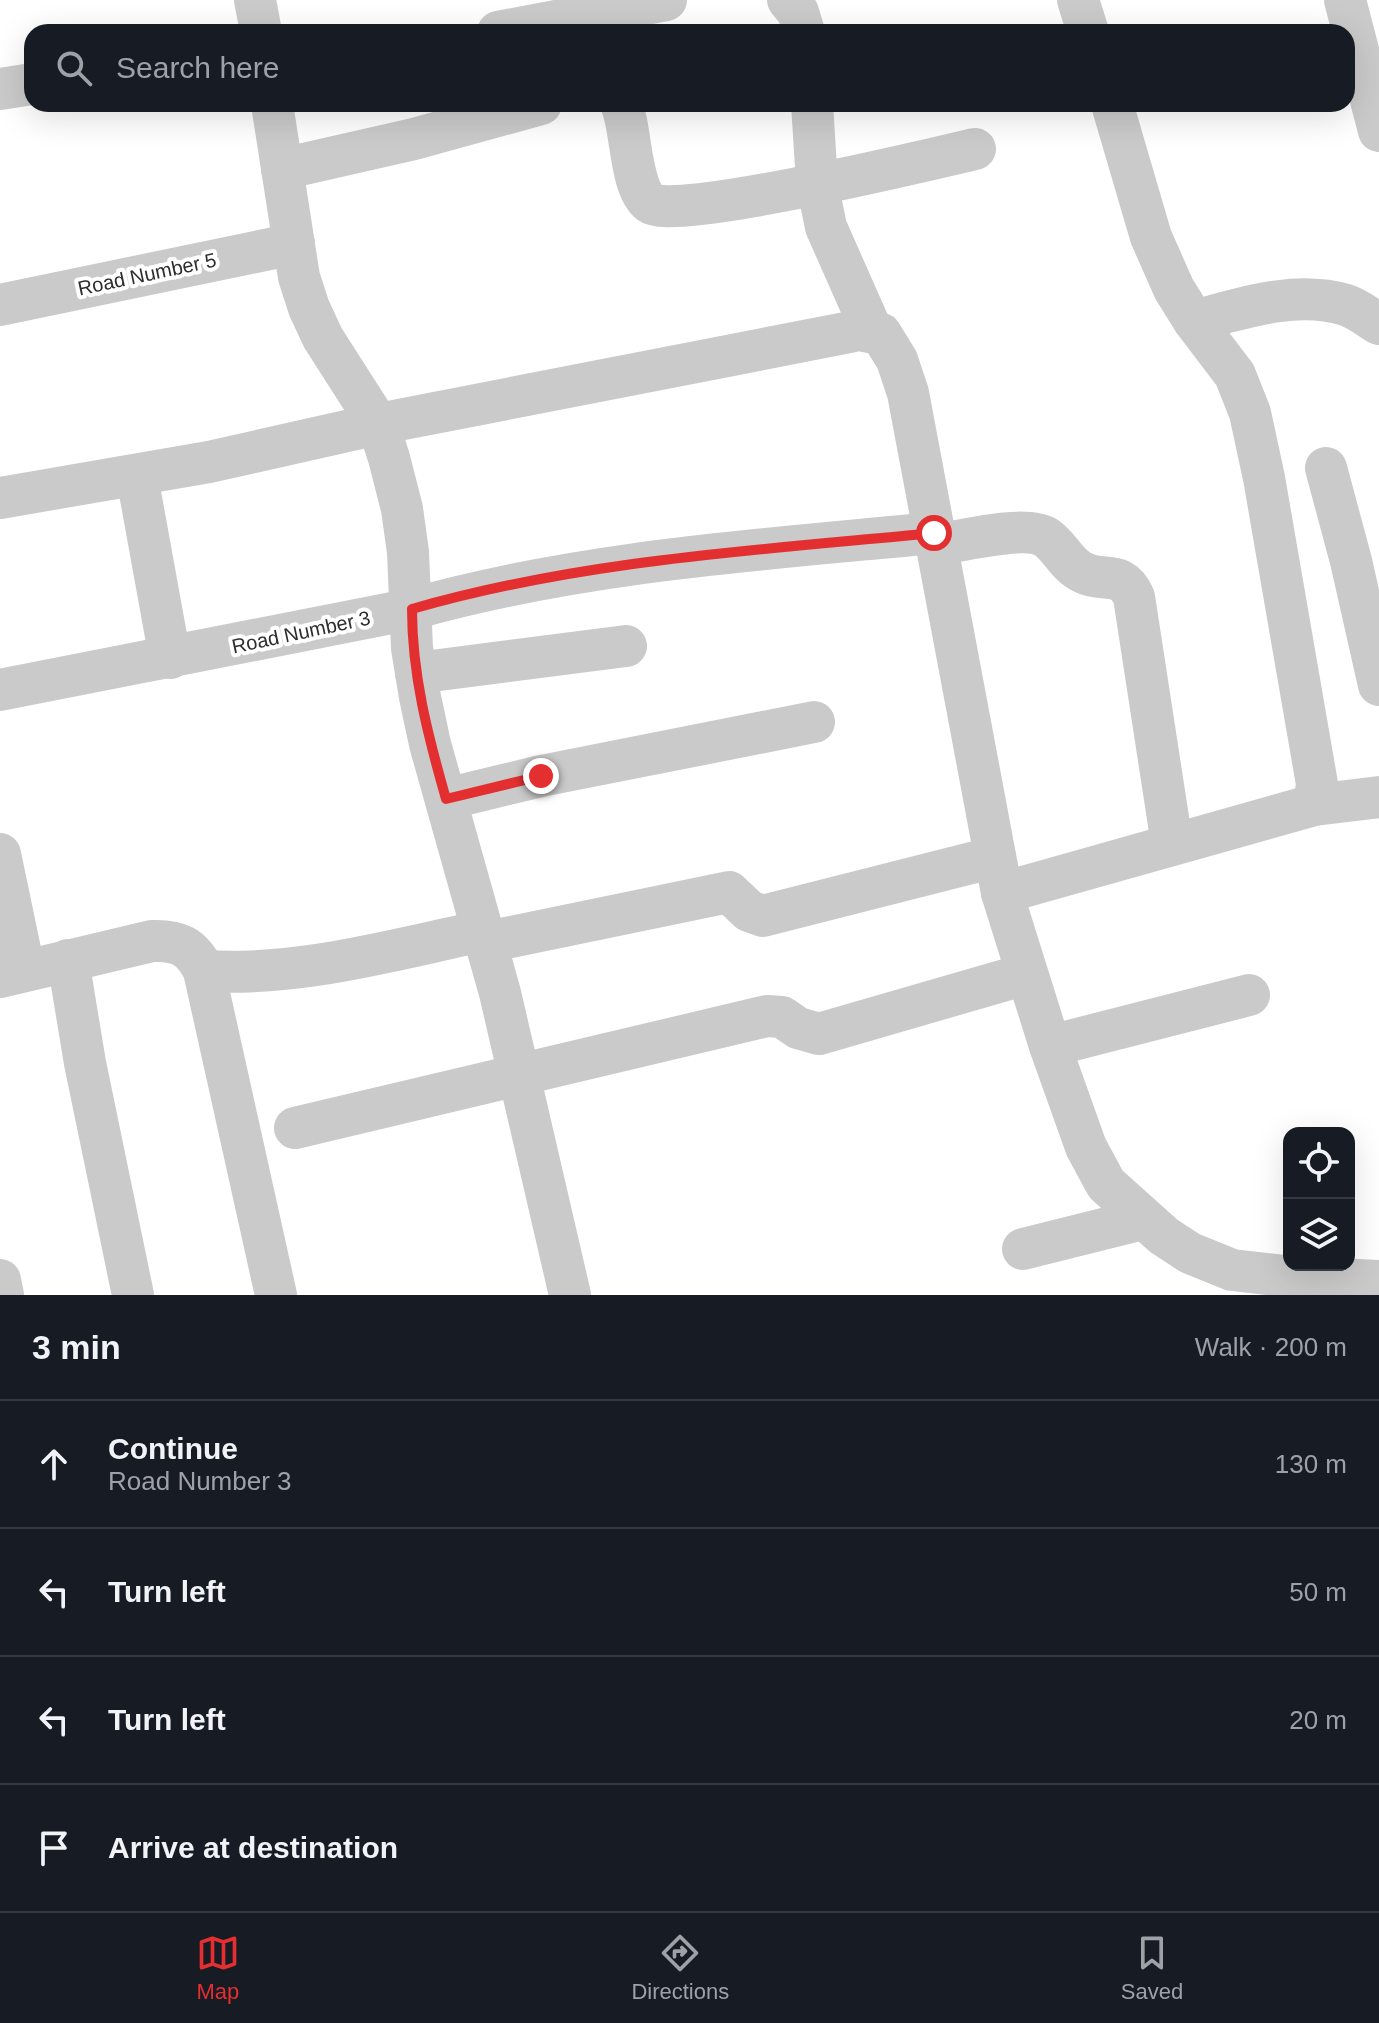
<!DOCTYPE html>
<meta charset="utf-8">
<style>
:root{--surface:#171b24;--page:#20242c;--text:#f1f3f6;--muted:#9ea1a6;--line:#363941;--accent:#e42f30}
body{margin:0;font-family:Helvetica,sans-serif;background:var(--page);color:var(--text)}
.controls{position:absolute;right:24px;bottom:24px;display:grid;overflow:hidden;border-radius:16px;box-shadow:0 8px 32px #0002}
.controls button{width:72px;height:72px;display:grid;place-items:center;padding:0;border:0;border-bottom:2px solid var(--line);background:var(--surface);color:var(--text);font:40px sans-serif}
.stop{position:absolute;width:24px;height:24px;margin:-18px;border:6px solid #e42f30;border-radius:50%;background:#fff}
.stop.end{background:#e42f30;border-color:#fff;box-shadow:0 2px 8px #0008}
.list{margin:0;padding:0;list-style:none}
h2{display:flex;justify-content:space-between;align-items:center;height:104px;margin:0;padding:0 32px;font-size:34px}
h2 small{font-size:26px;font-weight:400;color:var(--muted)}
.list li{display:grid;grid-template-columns:52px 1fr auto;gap:24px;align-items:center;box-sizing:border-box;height:128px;padding:0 32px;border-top:2px solid var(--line)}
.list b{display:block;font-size:30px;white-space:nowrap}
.list p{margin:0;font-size:26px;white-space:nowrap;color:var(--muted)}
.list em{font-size:26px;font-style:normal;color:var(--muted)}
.icon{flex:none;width:44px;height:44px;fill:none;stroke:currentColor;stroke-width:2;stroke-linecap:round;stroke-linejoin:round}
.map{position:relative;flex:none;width:1379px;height:1295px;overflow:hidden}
.search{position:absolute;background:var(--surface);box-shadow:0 8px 32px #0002;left:24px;right:24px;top:24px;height:88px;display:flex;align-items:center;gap:20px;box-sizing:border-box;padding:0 28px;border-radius:24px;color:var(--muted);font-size:30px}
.sheet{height:616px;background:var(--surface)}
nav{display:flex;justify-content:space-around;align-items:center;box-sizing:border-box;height:112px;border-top:2px solid var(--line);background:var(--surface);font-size:22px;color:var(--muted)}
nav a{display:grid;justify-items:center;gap:4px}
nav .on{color:var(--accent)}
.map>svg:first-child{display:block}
</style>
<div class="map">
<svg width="1379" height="1295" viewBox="0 0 1379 1295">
<rect width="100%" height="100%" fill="#fff"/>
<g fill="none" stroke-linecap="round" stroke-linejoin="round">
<g stroke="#cacaca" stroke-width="42">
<path d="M 255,0 L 261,32"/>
<path d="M 788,0 L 798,12 L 804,32"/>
<path d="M 1078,0 L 1088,32"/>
<path d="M 1345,0 L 1379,131"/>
<path d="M 498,32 L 666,0"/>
<path d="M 0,89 L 32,84"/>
<path d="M 272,104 L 299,277 L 309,308 L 323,338 L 378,424 L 389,458 L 402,509 L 408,552 L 412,648 L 420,697 L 430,744 L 500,993 L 570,1295"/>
<path d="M 621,104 C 632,128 629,186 650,203 C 674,221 932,159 975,149"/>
<path d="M 812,104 L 817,183 L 826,227 L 872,331"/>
<path d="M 282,169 L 414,139 L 541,104"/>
<path d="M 0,305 L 294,244"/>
<path d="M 1194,321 C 1243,308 1295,290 1346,305 C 1358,309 1369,318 1379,324"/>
<path d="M 1326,468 L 1351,561 L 1379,685"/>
<path d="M 137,476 L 170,658"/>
<path d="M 0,498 L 209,462 L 378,424 L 845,333 L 859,330 L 881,334 L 897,360 L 908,393 L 1002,893 L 1050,1046 L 1086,1147 L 1106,1184 L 1164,1236 L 1190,1253 L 1232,1270 L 1294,1277 L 1379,1281"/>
<path d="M 936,545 C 961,541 1026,524 1047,538 C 1060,547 1067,565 1082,572 C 1104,584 1121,568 1134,597 L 1172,844"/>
<path d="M 416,673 L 626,646"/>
<path d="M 0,690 L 412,609 C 582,561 759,550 934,533"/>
<path d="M 446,799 L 541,776 L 814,722"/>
<path d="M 1314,805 L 1379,797"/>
<path d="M 0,854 L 24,969"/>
<path d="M 1002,893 L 1314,805 L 1317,784 L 1264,478 L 1250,413 L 1235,375 L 1194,321 L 1174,289 L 1151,237 L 1112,104"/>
<path d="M 487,942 L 729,892 L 749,911 L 763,916 L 995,857"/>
<path d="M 68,960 L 85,1063 L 133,1295"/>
<path d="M 204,971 C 298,977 391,950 483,931"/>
<path d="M 0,977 L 152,941 C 178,940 192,946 204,971 L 276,1295"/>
<path d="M 1050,1046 L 1249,995"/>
<path d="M 295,1128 L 767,1016 L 782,1017 L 798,1028 L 819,1034 L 1026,974"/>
<path d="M 1023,1249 L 1143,1219"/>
<path d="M 0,1280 L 3,1295"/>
</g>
</g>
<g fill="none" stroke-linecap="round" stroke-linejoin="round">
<path stroke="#e42f30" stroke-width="10" d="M 541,776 L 446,799 C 428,736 412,675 412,609 C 582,560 759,550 934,533"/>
</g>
<g text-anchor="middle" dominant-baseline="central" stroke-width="8" stroke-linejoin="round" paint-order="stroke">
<g font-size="20" fill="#2d2d2d" stroke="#fff">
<text transform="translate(147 274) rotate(-12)">Road Number 5</text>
<text transform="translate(301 632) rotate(-12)">Road Number 3</text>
</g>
</g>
</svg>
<div class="controls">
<button><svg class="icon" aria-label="locate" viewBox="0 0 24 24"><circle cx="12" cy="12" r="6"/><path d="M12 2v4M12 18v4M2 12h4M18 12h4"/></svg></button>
<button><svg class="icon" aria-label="layers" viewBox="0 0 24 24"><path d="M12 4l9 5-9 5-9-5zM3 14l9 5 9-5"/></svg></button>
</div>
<div class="stop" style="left:934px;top:533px"></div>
<div class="stop end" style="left:541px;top:776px"></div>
<div class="search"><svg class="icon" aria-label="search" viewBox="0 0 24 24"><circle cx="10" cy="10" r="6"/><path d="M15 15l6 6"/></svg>Search here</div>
</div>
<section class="sheet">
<h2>3 min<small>Walk · 200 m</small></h2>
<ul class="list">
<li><svg class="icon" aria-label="ahead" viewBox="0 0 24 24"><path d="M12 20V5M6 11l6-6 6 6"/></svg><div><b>Continue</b><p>Road Number 3</p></div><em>130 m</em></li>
<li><svg class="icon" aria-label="left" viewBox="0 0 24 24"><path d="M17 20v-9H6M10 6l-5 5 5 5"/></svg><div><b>Turn left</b></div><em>50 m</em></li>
<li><svg class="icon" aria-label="left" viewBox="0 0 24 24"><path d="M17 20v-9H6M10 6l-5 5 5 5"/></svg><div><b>Turn left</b></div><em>20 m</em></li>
<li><svg class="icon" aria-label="arrive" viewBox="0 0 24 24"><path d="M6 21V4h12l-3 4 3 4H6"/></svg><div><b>Arrive at destination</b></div></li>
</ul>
</section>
<nav>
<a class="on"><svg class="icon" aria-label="map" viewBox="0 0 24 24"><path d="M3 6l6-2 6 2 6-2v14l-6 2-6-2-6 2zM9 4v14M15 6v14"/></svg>Map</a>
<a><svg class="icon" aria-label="directions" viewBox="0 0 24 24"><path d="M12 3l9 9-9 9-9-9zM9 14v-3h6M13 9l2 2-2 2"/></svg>Directions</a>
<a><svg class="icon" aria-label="saved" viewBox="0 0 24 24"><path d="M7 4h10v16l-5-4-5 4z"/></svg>Saved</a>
</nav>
